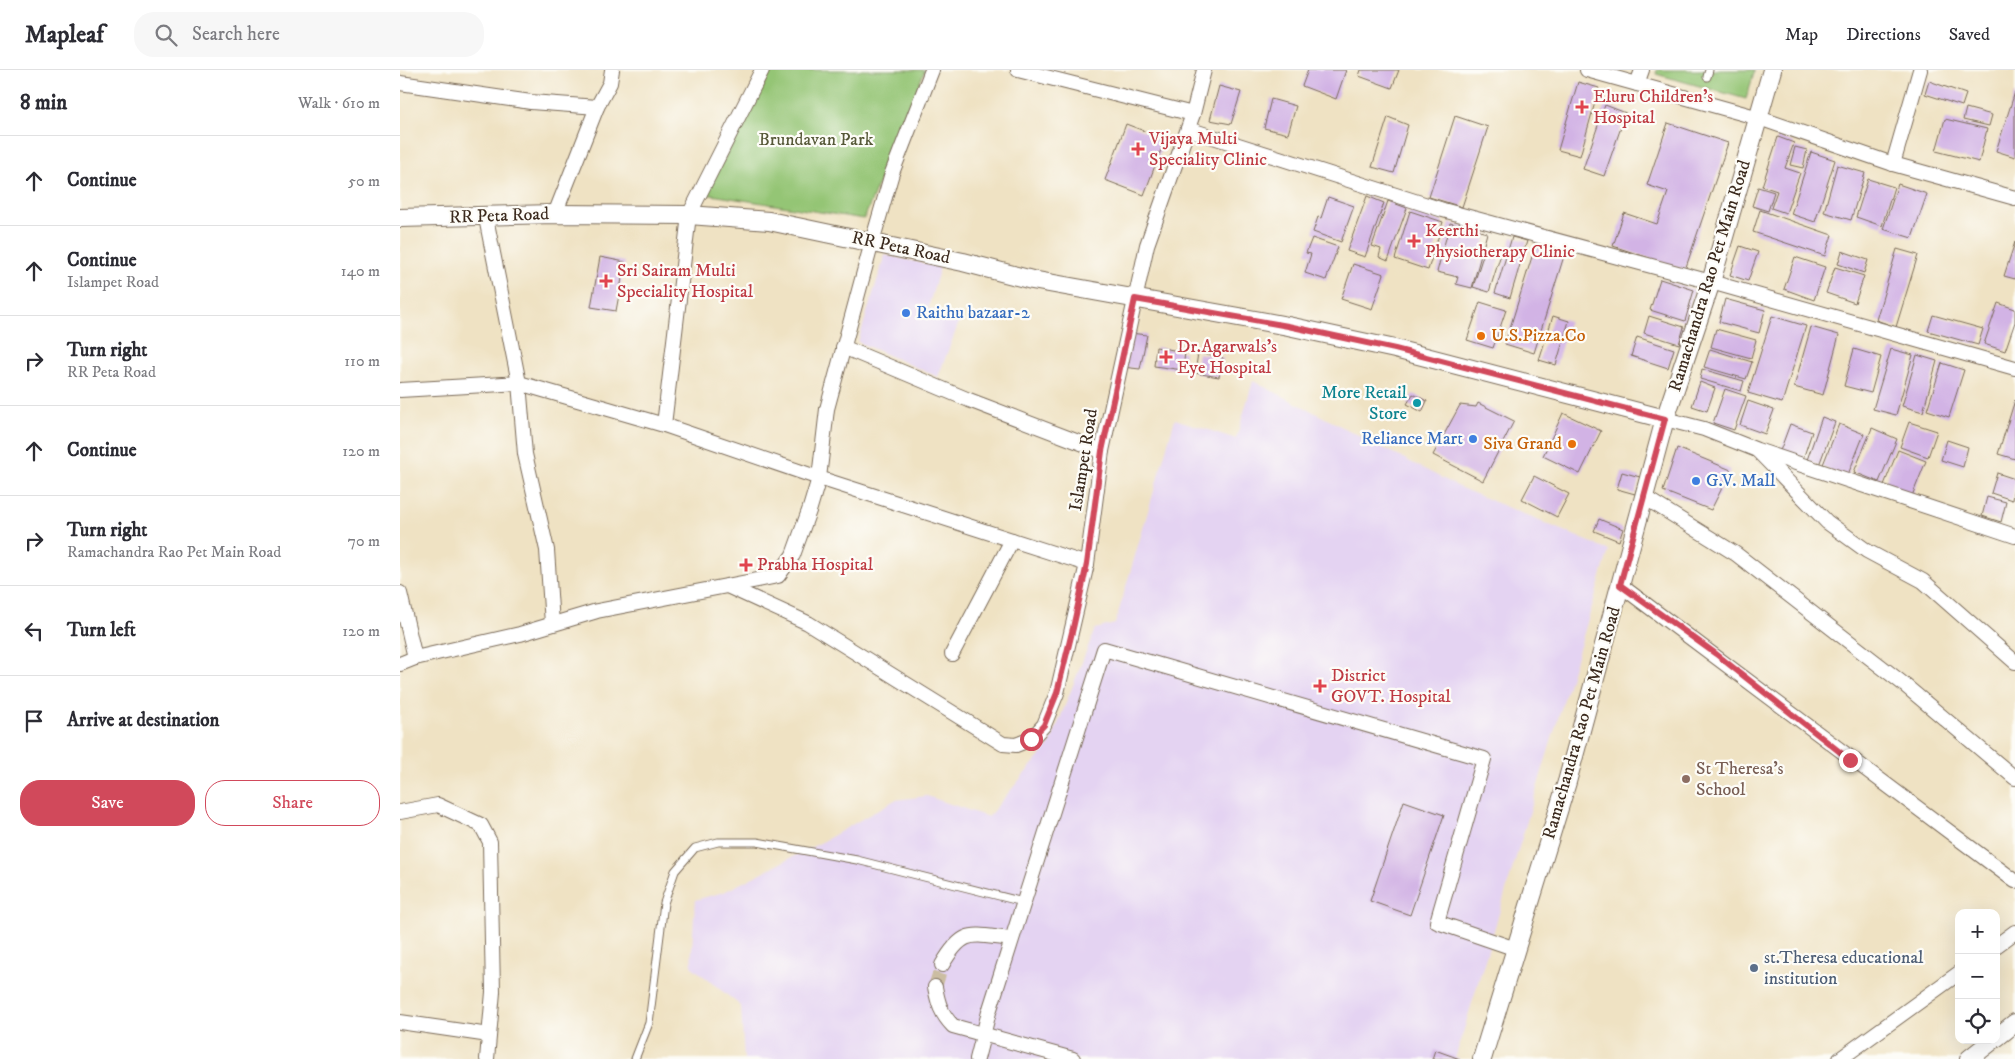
<!DOCTYPE html>
<meta charset="utf-8">
<style>
:root{--surface:#fff;--page:#f7f7f7;--text:#2b2b33;--muted:#7c7c81;--line:#e1e1e2;--accent:#d1495b}
body{margin:0;font-family:"IM FELL DW Pica",serif;background:var(--page);color:var(--text)}
.controls{position:absolute;right:15px;bottom:15px;display:grid;overflow:hidden;border-radius:10px;box-shadow:0 5px 20px #0002}
.controls button{width:45px;height:45px;display:grid;place-items:center;padding:0;border:0;border-bottom:1px solid var(--line);background:var(--surface);color:var(--text);font:25px sans-serif}
.stop{position:absolute;width:15px;height:15px;margin:-11px;border:4px solid #d1495b;border-radius:50%;background:#fff}
.stop.end{background:#d1495b;border-color:#fff;box-shadow:0 1px 5px #0008}
.list{margin:0;padding:0;list-style:none}
h2{display:flex;justify-content:space-between;align-items:center;height:65px;margin:0;padding:0 20px;font-size:21px}
h2 small{font-size:16px;font-weight:400;color:var(--muted)}
.list li{display:grid;grid-template-columns:32px 1fr auto;gap:15px;align-items:center;box-sizing:border-box;height:90px;padding:0 20px;border-top:1px solid var(--line)}
.list b{display:block;font-size:19px;white-space:nowrap}
.list p{margin:0;font-size:16px;white-space:nowrap;color:var(--muted)}
.list em{font-size:16px;font-style:normal;color:var(--muted)}
.actions{display:flex;gap:10px;padding:15px 20px}
.actions a{flex:1;padding:11px 0;border:1px solid var(--accent);border-radius:20px;text-align:center;font-size:18px;color:var(--accent)}
.actions .main{background:var(--accent);color:#fff}
.icon{flex:none;width:28px;height:28px;fill:none;stroke:currentColor;stroke-width:2;stroke-linecap:round;stroke-linejoin:round}
.map{position:relative;flex:none;width:1615px;height:989px;overflow:hidden}
header{display:flex;align-items:center;gap:30px;box-sizing:border-box;height:70px;padding:0 25px;background:var(--surface);border-bottom:1px solid var(--line)}
header strong{font-size:24px}
nav{display:flex;gap:28px;margin-inline-start:auto;font-size:18px}
.search{width:350px;height:45px;background:var(--page);display:flex;align-items:center;gap:12px;box-sizing:border-box;padding:0 18px;border-radius:20px;color:var(--muted);font-size:19px}
main{display:flex}
aside{flex:1;background:var(--surface)}
.map>svg:first-child{display:block}
</style>
<header>
<strong>Mapleaf</strong>
<div class="search"><svg class="icon" aria-label="search" viewBox="0 0 24 24"><circle cx="10" cy="10" r="6"/><path d="M15 15l6 6"/></svg>Search here</div>
<nav><a>Map</a><a>Directions</a><a>Saved</a></nav>
</header>
<main>
<aside>
<h2>8 min<small>Walk · 610 m</small></h2>
<ul class="list">
<li><svg class="icon" aria-label="ahead" viewBox="0 0 24 24"><path d="M12 20V5M6 11l6-6 6 6"/></svg><div><b>Continue</b></div><em>50 m</em></li>
<li><svg class="icon" aria-label="ahead" viewBox="0 0 24 24"><path d="M12 20V5M6 11l6-6 6 6"/></svg><div><b>Continue</b><p>Islampet Road</p></div><em>140 m</em></li>
<li><svg class="icon" aria-label="right" viewBox="0 0 24 24"><path d="M7 20v-9h11M14 6l5 5-5 5"/></svg><div><b>Turn right</b><p>RR Peta Road</p></div><em>110 m</em></li>
<li><svg class="icon" aria-label="ahead" viewBox="0 0 24 24"><path d="M12 20V5M6 11l6-6 6 6"/></svg><div><b>Continue</b></div><em>120 m</em></li>
<li><svg class="icon" aria-label="right" viewBox="0 0 24 24"><path d="M7 20v-9h11M14 6l5 5-5 5"/></svg><div><b>Turn right</b><p>Ramachandra Rao Pet Main Road</p></div><em>70 m</em></li>
<li><svg class="icon" aria-label="left" viewBox="0 0 24 24"><path d="M17 20v-9H6M10 6l-5 5 5 5"/></svg><div><b>Turn left</b></div><em>120 m</em></li>
<li><svg class="icon" aria-label="arrive" viewBox="0 0 24 24"><path d="M6 21V4h12l-3 4 3 4H6"/></svg><div><b>Arrive at destination</b></div></li>
</ul>
<div class="actions"><a class="main">Save</a><a>Share</a></div>
</aside>
<div class="map">
<svg width="1615" height="989" viewBox="0 0 1615 989">
<rect width="100%" height="100%" fill="#fdfcf7"/>
<filter id="ink" filterUnits="userSpaceOnUse"><feTurbulence type="fractalNoise" baseFrequency=".02" numOctaves="2"/><feDisplacementMap in="SourceGraphic" scale="10" xChannelSelector="R" yChannelSelector="G"/><feConvolveMatrix kernelMatrix="1 2 1 2 8 2 1 2 1" color-interpolation-filters="sRGB"/></filter>
<filter id="wash" filterUnits="userSpaceOnUse"><feTurbulence type="fractalNoise" baseFrequency=".0096" numOctaves="4" result="noise"/><feDisplacementMap in="SourceGraphic" scale="20" xChannelSelector="R" yChannelSelector="G"/><feGaussianBlur stdDeviation="1.12" result="paint"/><feColorMatrix in="noise" values="0 0 0 0 0 0 0 0 0 0 0 0 0 0 0 0 0 1.4 0 .05"/><feComposite in="paint" operator="in"/></filter>
<g filter="url(#wash)">
<rect width="100%" height="100%" fill="#efe2c3"/>
<g fill="#e4d3f2">
<path d="M 485,185 L 540,197 L 528,238 L 561,247 L 538,307 L 458,272 Z"/>
<path d="M 853,311 L 1061,418 L 1209,480 L 1055,989 L 344,989 L 341,936 L 291,896 L 295,830 L 324,822 L 424,771 L 495,730 L 527,726 L 588,747 L 650,674 L 695,559 L 715,554 L 775,349 L 836,369 Z"/>
</g>
<g fill="#94c575" stroke="#68784a">
<path d="M 372,0 L 525,0 L 464,149 L 305,124 Z"/>
<path d="M 1257,0 L 1355,0 L 1346,29 L 1256,4 Z"/>
</g>
<g id="blocks">
<g fill="#d2b3e5">
<path d="M 908,0 L 946,0 L 936,29 L 902,16 Z"/>
<path d="M 961,0 L 999,0 L 992,18 L 959,6 Z"/>
<path d="M 1529,11 L 1566,24 L 1562,36 L 1525,24 Z"/>
<path d="M 1178,12 L 1199,18 L 1180,86 L 1158,80 Z"/>
<path d="M 819,16 L 841,22 L 831,54 L 810,50 Z"/>
<path d="M 1615,22 L 1615,87 L 1596,81 Z"/>
<path d="M 871,29 L 896,36 L 888,64 L 864,58 Z"/>
<path d="M 1205,35 L 1226,43 L 1204,106 L 1183,99 Z"/>
<path d="M 1566,38 L 1592,45 L 1589,56 L 1563,50 Z"/>
<path d="M 1055,46 L 1088,57 L 1062,137 L 1029,127 Z"/>
<path d="M 988,47 L 1008,55 L 994,103 L 972,97 Z"/>
<path d="M 1545,49 L 1587,59 L 1579,92 L 1536,81 Z"/>
<path d="M 1268,53 L 1328,73 L 1285,200 L 1213,176 L 1224,143 L 1257,154 L 1268,122 L 1247,115 Z"/>
<path d="M 726,54 L 765,69 L 744,125 L 705,110 Z"/>
<path d="M 1378,67 L 1394,73 L 1385,98 L 1400,103 L 1386,143 L 1371,138 L 1377,121 L 1362,116 Z"/>
<path d="M 1395,77 L 1407,80 L 1403,98 L 1390,95 Z"/>
<path d="M 1411,82 L 1435,90 L 1415,152 L 1391,144 Z"/>
<path d="M 1437,95 L 1465,103 L 1451,150 L 1424,142 Z"/>
<path d="M 1468,109 L 1494,117 L 1482,156 L 1456,147 Z"/>
<path d="M 1498,114 L 1527,124 L 1512,168 L 1483,159 Z"/>
<path d="M 1358,117 L 1374,122 L 1368,141 L 1352,136 Z"/>
<path d="M 967,126 L 984,133 L 965,187 L 947,181 Z"/>
<path d="M 928,127 L 954,136 L 941,172 L 913,162 L 918,147 L 921,148 Z"/>
<path d="M 988,131 L 1007,138 L 988,191 L 979,187 L 981,179 L 972,176 Z"/>
<path d="M 1360,140 L 1432,165 L 1425,186 L 1353,162 Z"/>
<path d="M 1010,141 L 1043,152 L 1028,200 L 995,189 Z"/>
<path d="M 1050,153 L 1087,163 L 1072,218 L 1056,214 L 1058,207 L 1037,202 Z"/>
<path d="M 1112,167 L 1127,171 L 1110,228 L 1095,223 Z"/>
<path d="M 912,168 L 938,177 L 926,210 L 905,203 L 911,184 L 906,183 Z"/>
<path d="M 1615,172 L 1615,209 L 1604,206 Z"/>
<path d="M 1340,176 L 1358,182 L 1348,211 L 1330,205 Z"/>
<path d="M 1135,177 L 1164,186 L 1134,283 L 1105,274 Z"/>
<path d="M 1085,179 L 1101,184 L 1089,222 L 1073,217 Z"/>
<path d="M 1497,179 L 1518,185 L 1496,257 L 1476,250 Z"/>
<path d="M 1442,181 L 1468,190 L 1464,203 L 1438,194 Z"/>
<path d="M 200,187 L 225,192 L 216,241 L 191,237 Z"/>
<path d="M 1395,187 L 1425,197 L 1414,230 L 1384,219 Z"/>
<path d="M 953,194 L 984,204 L 972,239 L 941,229 Z"/>
<path d="M 1435,197 L 1464,206 L 1455,233 L 1426,223 Z"/>
<path d="M 1260,209 L 1294,220 L 1285,251 L 1250,240 Z"/>
<path d="M 1325,229 L 1365,240 L 1359,263 L 1319,252 Z"/>
<path d="M 1080,232 L 1106,240 L 1093,278 L 1067,270 Z"/>
<path d="M 1598,233 L 1615,239 L 1615,252 L 1605,281 L 1584,274 Z"/>
<path d="M 1533,245 L 1583,259 L 1578,275 L 1528,261 Z"/>
<path d="M 1153,246 L 1169,251 L 1156,295 L 1139,290 Z"/>
<path d="M 1249,246 L 1284,257 L 1279,274 L 1244,263 Z"/>
<path d="M 1372,246 L 1406,256 L 1382,333 L 1348,323 Z"/>
<path d="M 1411,257 L 1439,265 L 1423,325 L 1394,317 Z"/>
<path d="M 1316,259 L 1356,270 L 1351,288 L 1311,277 Z"/>
<path d="M 730,263 L 747,265 L 740,299 L 722,297 Z"/>
<path d="M 1237,267 L 1274,279 L 1268,298 L 1231,286 Z"/>
<path d="M 756,277 L 785,282 L 783,300 L 754,296 Z"/>
<path d="M 1310,279 L 1352,292 L 1346,309 L 1304,297 Z"/>
<path d="M 1454,279 L 1481,287 L 1471,323 L 1444,316 Z"/>
<path d="M 1491,279 L 1513,285 L 1496,345 L 1473,339 Z"/>
<path d="M 798,283 L 823,288 L 819,307 L 795,303 Z"/>
<path d="M 1517,285 L 1537,291 L 1523,342 L 1502,336 Z"/>
<path d="M 1542,293 L 1564,300 L 1549,347 L 1527,340 Z"/>
<path d="M 1302,299 L 1344,311 L 1341,321 L 1300,309 Z"/>
<path d="M 1300,312 L 1315,318 L 1307,341 L 1292,336 Z"/>
<path d="M 1325,319 L 1346,326 L 1334,360 L 1313,353 Z"/>
<path d="M 1013,324 L 1027,331 L 1022,342 L 1007,334 Z"/>
<path d="M 1615,330 L 1615,389 L 1598,384 Z"/>
<path d="M 1348,331 L 1374,340 L 1365,364 L 1340,355 Z"/>
<path d="M 1078,333 L 1114,351 L 1083,411 L 1033,385 L 1060,335 L 1076,337 Z"/>
<path d="M 1163,343 L 1201,361 L 1180,404 L 1143,386 Z"/>
<path d="M 1422,347 L 1435,352 L 1419,395 L 1407,390 Z"/>
<path d="M 1509,352 L 1537,361 L 1528,387 L 1500,377 Z"/>
<path d="M 1390,354 L 1412,362 L 1403,389 L 1380,381 Z"/>
<path d="M 1439,354 L 1464,364 L 1447,407 L 1422,397 Z"/>
<path d="M 1472,358 L 1497,369 L 1479,412 L 1454,402 Z"/>
<path d="M 1547,370 L 1568,377 L 1563,397 L 1541,390 Z"/>
<path d="M 1277,378 L 1331,400 L 1311,440 L 1263,421 Z"/>
<path d="M 1498,380 L 1526,391 L 1512,426 L 1484,415 Z"/>
<path d="M 1222,402 L 1240,407 L 1235,424 L 1217,419 Z"/>
<path d="M 1597,403 L 1615,409 L 1612,430 L 1591,423 Z"/>
<path d="M 1134,406 L 1169,424 L 1157,447 L 1122,429 Z"/>
<path d="M 1587,427 L 1606,432 L 1601,452 L 1582,446 Z"/>
<path d="M 1199,449 L 1223,459 L 1219,471 L 1194,461 Z"/>
<path d="M 1004,731 L 1044,745 L 1010,845 L 970,831 Z"/>
<path d="M 1035,980 L 1060,989 L 1032,989 Z"/>
</g>
</g>
</g>
<g filter="url(#ink)">
<use href="#blocks" fill-opacity="0" stroke="#7a6a58" stroke-width="1"/>
<g fill="none" stroke-linecap="round" stroke-linejoin="round">
<path stroke="#cbbda2" stroke-width="14" stroke-dasharray="14 7" stroke-linecap="butt" d="M 535,917 L 542,895"/>
<g stroke="#7a6a58" stroke-width="9">
<g id="service">
<path d="M 1307,7 L 1309,0"/>
<path d="M 235,989 L 249,953 L 264,833 L 275,801 L 295,778 L 318,772 L 357,772 L 457,790 L 623,832"/>
</g>
</g>
<g stroke="#7a6a58" stroke-width="16">
<g id="minor">
<path d="M 618,0 L 793,44"/>
<path d="M 1187,0 L 1359,48 L 1493,94 L 1615,128"/>
<path d="M 0,13 L 131,32 L 197,37"/>
<path d="M 1237,14 L 1242,0"/>
<path d="M 788,59 L 1043,140 L 1311,212 L 1615,298"/>
<path d="M 1493,94 L 1520,0"/>
<path d="M 155,144 L 197,37 L 210,13 L 212,0"/>
<path d="M 86,148 L 119,313 L 125,384 L 147,480 L 152,554"/>
<path d="M 443,277 L 569,330 L 702,381"/>
<path d="M 0,320 L 119,313 L 264,355 L 419,408 L 687,494"/>
<path d="M 1265,349 L 1304,359 L 1357,380 L 1615,466"/>
<path d="M 264,355 L 289,145 L 362,0"/>
<path d="M 1358,381 L 1427,452 L 1467,481 L 1523,511 L 1615,592"/>
<path d="M 1244,427 L 1336,484 L 1501,612 L 1615,708"/>
<path d="M 1220,515 L 1615,811"/>
<path d="M 327,516 L 408,553 L 603,674 L 616,675 L 631,669 L 644,655 L 657,623 L 687,494 L 702,381 L 747,175 L 793,44 L 804,0"/>
<path d="M 0,523 L 15,588"/>
<path d="M 552,584 L 612,470"/>
<path d="M 0,594 L 15,588 L 120,564 L 197,541 L 378,506 L 393,485 L 410,438 L 419,408 L 427,339 L 472,172 L 492,103 L 532,0"/>
<path d="M 0,742 L 38,735 L 81,755 L 90,772 L 93,922 L 87,989"/>
<path d="M 1596,876 L 1615,862"/>
<path d="M 542,895 C 564,857 572,865 611,869"/>
<path d="M 535,917 C 538,933 541,944 553,956 L 673,989"/>
<path d="M 0,952 L 89,965"/>
<path d="M 577,989 L 589,942 L 704,579 L 1084,689 L 1037,852 L 1116,879"/>
<path d="M 1440,989 L 1559,903"/>
</g>
</g>
<g stroke="#7a6a58" stroke-width="20">
<g id="tertiary">
<path d="M 0,148 L 155,144 L 289,145 L 369,151 L 563,192 L 632,210 L 888,256 L 995,279 L 1265,349"/>
<path d="M 1596,968 L 1615,953"/>
<path d="M 1082,989 L 1167,712 L 1265,349 L 1311,212 L 1372,0"/>
<path d="M 1569,989 L 1593,970"/>
</g>
</g>
<use href="#service" stroke="#fff" stroke-width="7"/>
<use href="#minor" stroke="#fff" stroke-width="14"/>
<use href="#tertiary" stroke="#fff" stroke-width="18"/>
</g>
</g>
<g fill="none" stroke-linecap="round" stroke-linejoin="round" filter="url(#ink)">
<path stroke="#d1495b" stroke-width="6" d="M 631,669 L 644,655 L 657,623 L 673,558 L 687,494 L 702,381 L 735,229 L 888,256 L 995,279 L 1265,349 L 1220,515 L 1316,584 L 1450,690"/>
</g>
<g fill="#e0444e" stroke="#fdfcf7" stroke-width="2">
<path d="M1179.5 29.5h5v5h5v5h-5v5h-5v-5h-5v-5h5z"/>
<path d="M735.5 71.5h5v5h5v5h-5v5h-5v-5h-5v-5h5z"/>
<path d="M1011.5 163.5h5v5h5v5h-5v5h-5v-5h-5v-5h5z"/>
<path d="M203.5 203.5h5v5h5v5h-5v5h-5v-5h-5v-5h5z"/>
<path d="M763.5 279.5h5v5h5v5h-5v5h-5v-5h-5v-5h5z"/>
<path d="M343.5 487.5h5v5h5v5h-5v5h-5v-5h-5v-5h5z"/>
<path d="M917.5 608.5h5v5h5v5h-5v5h-5v-5h-5v-5h5z"/>
</g>
<g fill="#3f7fe0" stroke="#fdfcf7" stroke-width="2">
<circle cx="506" cy="243" r="5"/>
<circle cx="1073" cy="369" r="5"/>
<circle cx="1296" cy="411" r="5"/>
</g>
<g fill="#e8710a" stroke="#fdfcf7" stroke-width="2">
<circle cx="1081" cy="266" r="5"/>
<circle cx="1172" cy="374" r="5"/>
</g>
<circle fill="#0f9aa8" stroke="#fdfcf7" stroke-width="2" cx="1017" cy="333" r="5"/>
<circle fill="#8d6e63" stroke="#fdfcf7" stroke-width="2" cx="1286" cy="709" r="5"/>
<circle fill="#5c6f8a" stroke="#fdfcf7" stroke-width="2" cx="1354" cy="898" r="5"/>
<g text-anchor="middle" dominant-baseline="central" stroke-width="4.5" stroke-linejoin="round" paint-order="stroke">
<g font-size="18" fill="#be3a42" stroke="#fdfcf7" text-anchor="start">
<text x="1193" y="27">Eluru Children's<tspan x="1193" dy="21">Hospital</tspan></text>
<text x="749" y="69">Vijaya Multi<tspan x="749" dy="21">Speciality Clinic</tspan></text>
<text x="1025" y="161">Keerthi<tspan x="1025" dy="21">Physiotherapy Clinic</tspan></text>
<text x="217" y="201">Sri Sairam Multi<tspan x="217" dy="21">Speciality Hospital</tspan></text>
<text x="777" y="277">Dr.Agarwals's<tspan x="777" dy="21">Eye Hospital</tspan></text>
<text x="357" y="495">Prabha Hospital</text>
<text x="931" y="606">District<tspan x="931" dy="21">GOVT. Hospital</tspan></text>
</g>
<g font-size="18" fill="#565838" stroke="#fdfcf7">
<text x="416" y="70">Brundavan Park</text>
</g>
<g font-size="18" fill="#3b2a1e" stroke="#fdfcf7">
<text transform="translate(99 146) rotate(-2)">RR Peta Road</text>
<text transform="translate(501 178) rotate(12)">RR Peta Road</text>
<text transform="translate(1310 206) rotate(-73)">Ramachandra Rao Pet Main Road</text>
<text transform="translate(684 390) rotate(-81)">Islampet Road</text>
<text transform="translate(1182 653) rotate(-74)">Ramachandra Rao Pet Main Road</text>
</g>
<g font-size="18" fill="#366cbe" stroke="#fdfcf7" text-anchor="start">
<text x="516" y="243">Raithu bazaar-2</text>
<text x="1063" y="369" text-anchor="end">Reliance Mart</text>
<text x="1306" y="411">G.V. Mall</text>
</g>
<g font-size="18" fill="#c56008" stroke="#fdfcf7" text-anchor="start">
<text x="1091" y="266">U.S.Pizza.Co</text>
<text x="1162" y="374" text-anchor="end">Siva Grand</text>
</g>
<g font-size="18" fill="#0d838f" stroke="#fdfcf7" text-anchor="end">
<text x="1007" y="323">More Retail<tspan x="1007" dy="21">Store</tspan></text>
</g>
<g font-size="18" fill="#785e54" stroke="#fdfcf7" text-anchor="start">
<text x="1296" y="699">St Theresa's<tspan x="1296" dy="21">School</tspan></text>
</g>
<g font-size="18" fill="#4e5e75" stroke="#fdfcf7" text-anchor="start">
<text x="1364" y="888">st.Theresa educational<tspan x="1364" dy="21">institution</tspan></text>
</g>
</g>
</svg>
<div class="controls">
<button>+</button>
<button>−</button>
<button><svg class="icon" aria-label="locate" viewBox="0 0 24 24"><circle cx="12" cy="12" r="6"/><path d="M12 2v4M12 18v4M2 12h4M18 12h4"/></svg></button>
</div>
<div class="stop" style="left:631px;top:669px"></div>
<div class="stop end" style="left:1450px;top:690px"></div>
</div>
</main>
